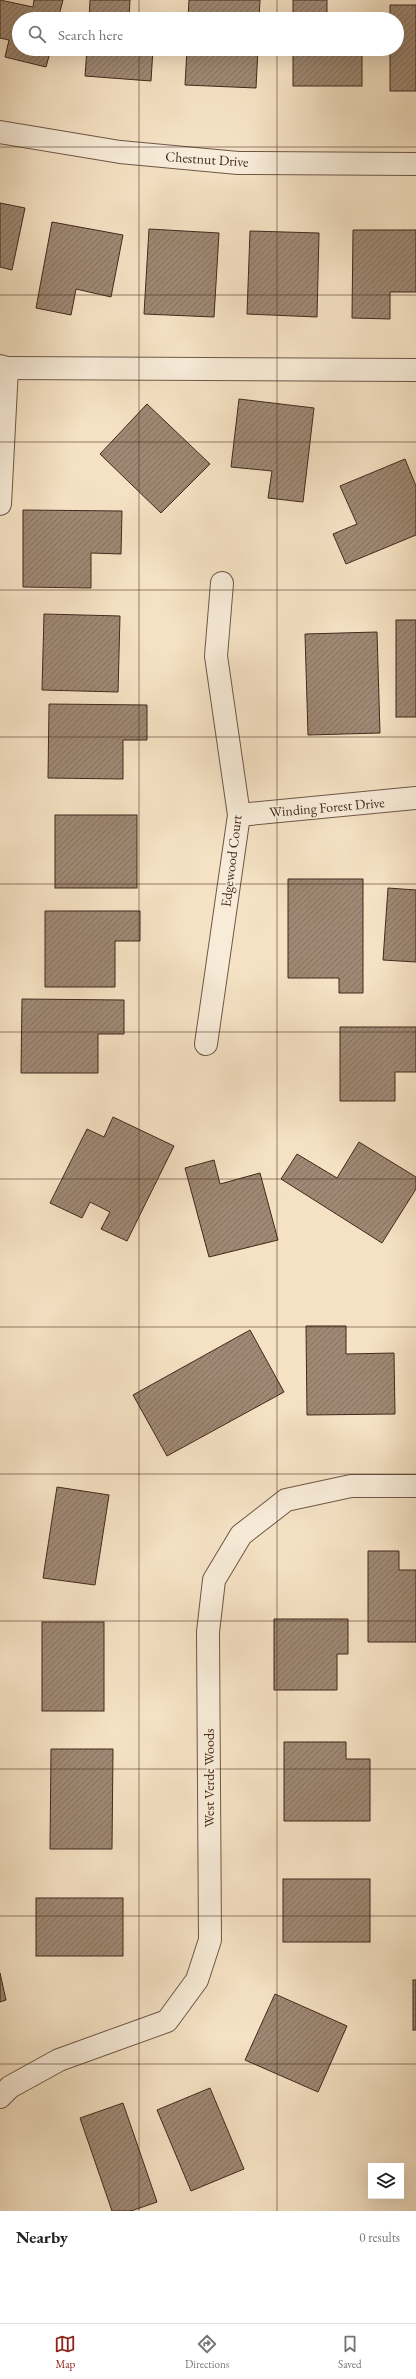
<!DOCTYPE html>
<style>
:root{--surface:#fff;--page:#f2f2f2;--text:#202124;--muted:#757577;--line:#e0e0e0;--accent:#8f2418}
body{margin:0;font-family:"EB Garamond",serif;background:var(--page);color:var(--text)}
.controls{position:absolute;right:12px;bottom:12px;display:grid;overflow:hidden;border-radius:0px;box-shadow:0 4px 16px #0002}
.controls button{width:36px;height:36px;display:grid;place-items:center;padding:0;border:0;border-bottom:1px solid var(--line);background:var(--surface);color:var(--text);font:20px sans-serif}
.list{margin:0;padding:0;list-style:none}
h2{display:flex;justify-content:space-between;align-items:center;height:52px;margin:0;padding:0 16px;font-size:17px}
h2 small{font-size:13px;font-weight:400;color:var(--muted)}
.icon{flex:none;width:22px;height:22px;fill:none;stroke:currentColor;stroke-width:2;stroke-linecap:round;stroke-linejoin:round}
.map{position:relative;flex:none;width:416px;height:2211px;overflow:hidden}
.search{position:absolute;background:var(--surface);box-shadow:0 4px 16px #0002;left:12px;right:12px;top:12px;height:44px;display:flex;align-items:center;gap:10px;box-sizing:border-box;padding:0 14px;border-radius:22px;color:var(--muted);font-size:15px}
.sheet{height:112px;background:var(--surface)}
nav{display:flex;justify-content:space-around;align-items:center;box-sizing:border-box;height:56px;border-top:1px solid var(--line);background:var(--surface);font-size:11px;color:var(--muted)}
nav a{display:grid;justify-items:center;gap:2px}
nav .on{color:var(--accent)}
.map>svg:first-child{display:block}
</style>
<div class="map">
<svg width="416" height="2211" viewBox="0 0 416 2211">
<defs>
<pattern id="building-hatch" width="6" height="6" patternUnits="userSpaceOnUse"><rect width="6" height="6" fill="#9f8974"/><path d="M-1 1l2-2M0 6l6-6M5 7l2-2" fill="none" stroke="#83705f"/></pattern>
</defs>
<rect width="100%" height="100%" fill="#f5e2c4"/>
<filter id="stains"><feTurbulence type="fractalNoise" baseFrequency=".005" numOctaves="4"/><feColorMatrix values="0 0 0 0 .2 0 0 0 0 .09 0 0 0 0 .02 0 0 0 .5 -.17"/></filter>
<radialGradient id="worn" r=".72"><stop offset=".6" stop-color="#630" stop-opacity="0"/><stop offset="1" stop-color="#630" stop-opacity=".3"/></radialGradient>
<g fill="url(#building-hatch)" stroke="#42291d">
<path d="M 0,0 L 33,7 L 34,0 L 63,0 L 58,19 L 19,19 L 19,49 L 51,49 L 46,67 L 5,57 L 9,40 L 0,38 Z"/>
<path d="M 90,0 L 130,0 L 129,18 L 148,19 L 89,19 Z"/>
<path d="M 189,0 L 260,0 L 259,19 L 188,19 Z"/>
<rect x="293" y="0" width="34" height="19"/>
<path d="M 390,5 L 416,5 L 416,91 L 390,91 L 390,49 L 397,49 L 397,19 L 390,19 Z"/>
<path d="M 87,49 L 153,49 L 151,81 L 85,76 Z"/>
<path d="M 187,49 L 258,49 L 256,88 L 185,85 Z"/>
<rect x="293" y="49" width="69" height="37"/>
<path d="M 0,203 L 25,208 L 12,270 L 0,267 Z"/>
<path d="M 52,222 L 123,235 L 111,297 L 76,289 L 71,315 L 36,308 Z"/>
<path d="M 149,229 L 219,233 L 214,317 L 144,314 Z"/>
<path d="M 353,230 L 416,230 L 416,292 L 390,292 L 390,319 L 352,318 Z"/>
<path d="M 250,231 L 319,233 L 317,317 L 247,314 Z"/>
<path d="M 239,399 L 314,408 L 303,502 L 268,498 L 272,471 L 231,467 Z"/>
<path d="M 147,404 L 210,464 L 161,513 L 100,454 Z"/>
<path d="M 405,459 L 416,486 L 416,535 L 346,564 L 333,534 L 357,524 L 340,486 Z"/>
<path d="M 23,510 L 122,511 L 121,554 L 91,553 L 91,588 L 23,587 Z"/>
<path d="M 44,614 L 120,616 L 118,692 L 42,690 Z"/>
<rect x="396" y="620" width="20" height="97"/>
<path d="M 377,632 L 380,733 L 308,735 L 305,634 Z"/>
<path d="M 49,704 L 147,705 L 147,740 L 123,740 L 123,779 L 48,778 Z"/>
<rect x="55" y="815" width="82" height="73"/>
<path d="M 288,879 L 363,879 L 363,993 L 339,993 L 339,978 L 288,978 Z"/>
<path d="M 388,888 L 416,890 L 416,962 L 383,960 Z"/>
<path d="M 45,911 L 140,911 L 140,941 L 115,941 L 115,987 L 45,987 Z"/>
<path d="M 22,999 L 124,1000 L 124,1034 L 98,1034 L 98,1073 L 21,1073 Z"/>
<path d="M 340,1027 L 416,1027 L 416,1072 L 395,1072 L 395,1101 L 340,1101 Z"/>
<path d="M 113,1117 L 174,1146 L 127,1241 L 101,1229 L 110,1212 L 90,1202 L 82,1218 L 50,1203 L 87,1129 L 104,1137 Z"/>
<path d="M 359,1142 L 416,1177 L 416,1189 L 382,1243 L 281,1179 L 297,1154 L 337,1178 Z"/>
<path d="M 214,1160 L 220,1184 L 260,1173 L 278,1240 L 209,1257 L 185,1168 Z"/>
<path d="M 306,1326 L 346,1326 L 346,1354 L 394,1353 L 395,1414 L 307,1415 Z"/>
<path d="M 250,1330 L 284,1392 L 167,1456 L 133,1395 Z"/>
<path d="M 57,1487 L 109,1495 L 95,1585 L 43,1578 Z"/>
<path d="M 368,1551 L 399,1551 L 399,1570 L 416,1570 L 416,1642 L 368,1642 Z"/>
<path d="M 274,1619 L 348,1619 L 348,1654 L 337,1654 L 337,1690 L 274,1690 Z"/>
<rect x="42" y="1622" width="62" height="89"/>
<path d="M 284,1742 L 346,1742 L 346,1759 L 370,1759 L 370,1821 L 284,1821 Z"/>
<path d="M 51,1749 L 113,1749 L 112,1849 L 50,1849 Z"/>
<rect x="283" y="1879" width="87" height="63"/>
<rect x="36" y="1898" width="87" height="58"/>
<path d="M 0,1973 L 6,2000 L 0,2002 Z"/>
<rect x="413" y="1980" width="3" height="50"/>
<path d="M 275,1994 L 347,2026 L 318,2092 L 245,2060 Z"/>
<path d="M 210,2088 L 244,2169 L 191,2191 L 157,2110 Z"/>
<path d="M 123,2103 L 157,2202 L 131,2211 L 112,2211 L 80,2118 Z"/>
</g>
<g fill="none" stroke-linecap="round" stroke-linejoin="round">
<g stroke="#6f5747" stroke-width="24">
<g id="minor">
<path d="M 0,132 L 120,152 L 238,163 L 416,164"/>
<path d="M 0,366 L 7,368 L 0,504"/>
<path d="M 7,368 L 416,370"/>
<path d="M 239,815 L 416,798"/>
<path d="M 206,1044 L 239,815 L 216,656 L 222,583"/>
<path d="M 0,2097 L 10,2087 L 59,2060 L 167,2021 L 197,1980 L 210,1940 L 208,1632 L 214,1580 L 241,1535 L 286,1500 L 351,1486 L 416,1486"/>
</g>
</g>
<use href="#minor" stroke="#f8ecd9" stroke-width="22"/>
</g>
<path fill="none" stroke="#42291d" stroke-width="1" stroke-opacity="0.55" d="M 139,0 L 139,19M 277,0 L 277,19M 139,49 L 139,2211M 277,49 L 277,2211M 0,147 L 416,147M 0,295 L 416,295M 0,442 L 416,442M 0,590 L 416,590M 0,737 L 416,737M 0,884 L 416,884M 0,1032 L 416,1032M 0,1179 L 416,1179M 0,1327 L 416,1327M 0,1474 L 416,1474M 0,1621 L 416,1621M 0,1769 L 416,1769M 0,1916 L 416,1916M 0,2064 L 416,2064"/>
<g text-anchor="middle" dominant-baseline="central" stroke-width="3" stroke-linejoin="round" paint-order="stroke">
<g font-size="14" fill="#42291d" stroke="#f8ecd9">
<text transform="translate(207 159) rotate(4)">Chestnut Drive</text>
<text transform="translate(327 807) rotate(-5)">Winding Forest Drive</text>
<text transform="translate(231 861) rotate(-83)">Edgewood Court</text>
<text transform="translate(209 1778) rotate(-90)">West Verde Woods</text>
</g>
</g>
<rect width="100%" height="100%" filter="url(#stains)"/>
<rect width="100%" height="100%" fill="url(#worn)"/>
</svg>
<div class="controls">
<button><svg class="icon" aria-label="layers" viewBox="0 0 24 24"><path d="M12 4l9 5-9 5-9-5zM3 14l9 5 9-5"/></svg></button>
</div>
<div class="search"><svg class="icon" aria-label="search" viewBox="0 0 24 24"><circle cx="10" cy="10" r="6"/><path d="M15 15l6 6"/></svg>Search here</div>
</div>
<section class="sheet">
<h2>Nearby<small>0 results</small></h2>
<ul class="list">
</ul>
</section>
<nav>
<a class="on"><svg class="icon" aria-label="map" viewBox="0 0 24 24"><path d="M3 6l6-2 6 2 6-2v14l-6 2-6-2-6 2zM9 4v14M15 6v14"/></svg>Map</a>
<a><svg class="icon" aria-label="directions" viewBox="0 0 24 24"><path d="M12 3l9 9-9 9-9-9zM9 14v-3h6M13 9l2 2-2 2"/></svg>Directions</a>
<a><svg class="icon" aria-label="saved" viewBox="0 0 24 24"><path d="M7 4h10v16l-5-4-5 4z"/></svg>Saved</a>
</nav>
